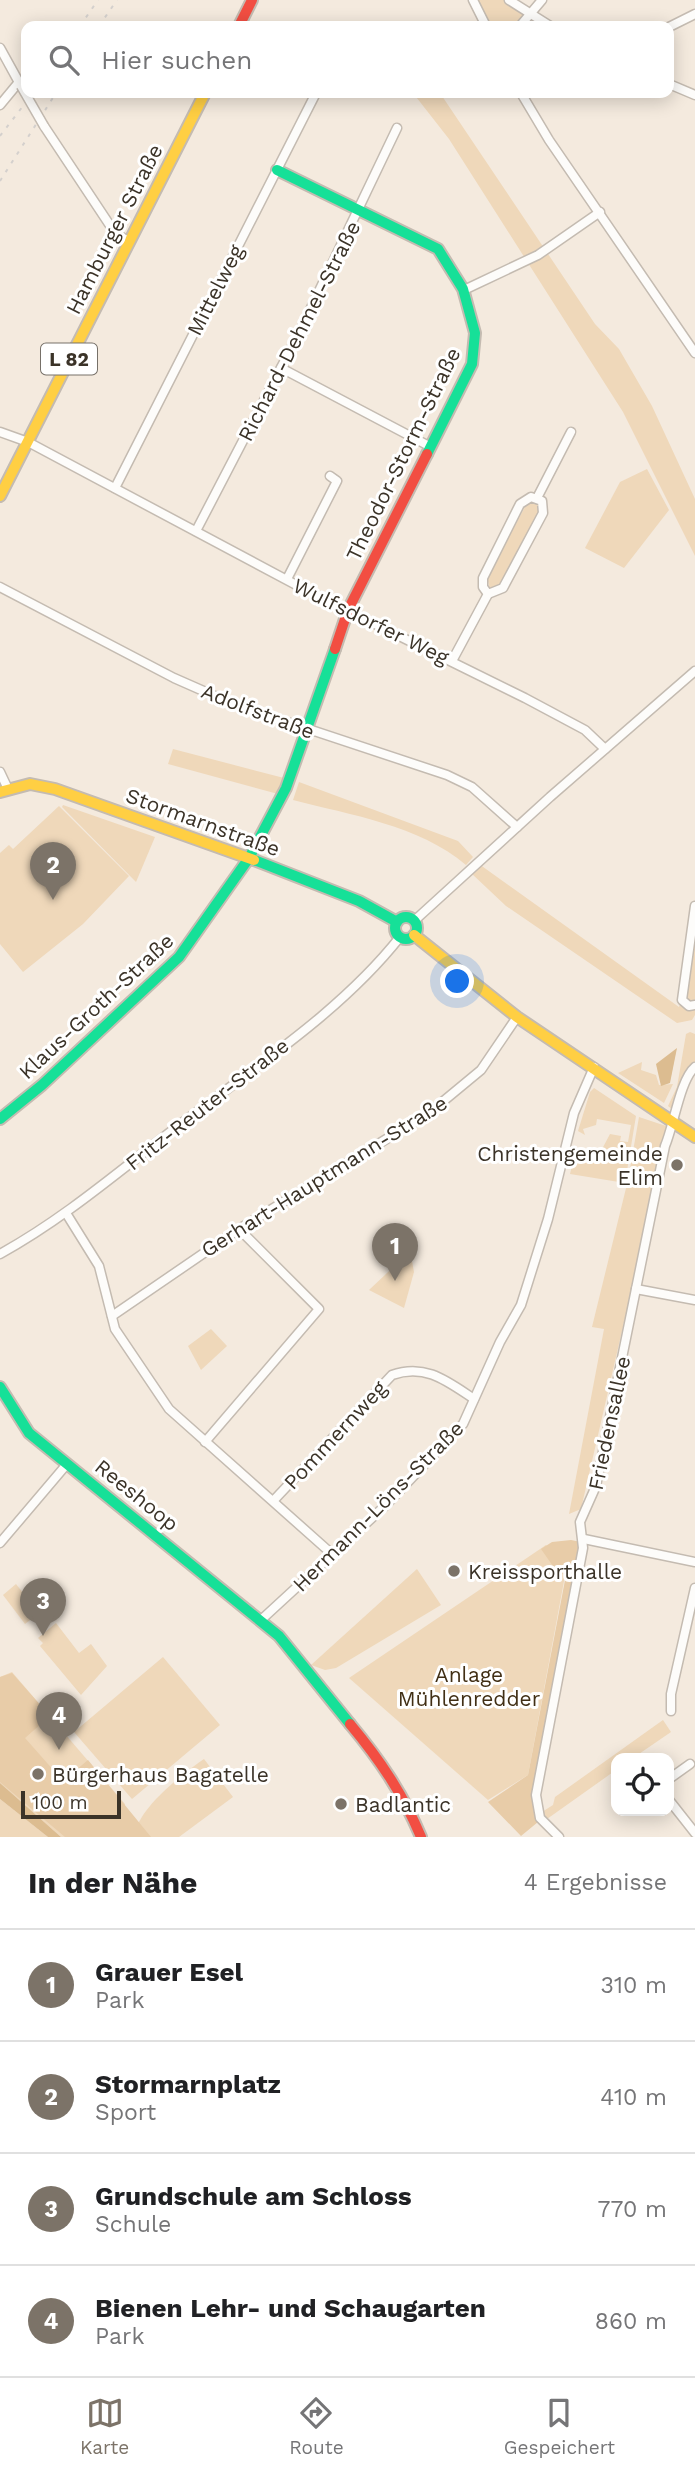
<!DOCTYPE html>
<html lang="de">
<meta charset="utf-8">
<style>
:root{--surface:#fff;--page:#f2f2f2;--text:#202124;--muted:#757577;--line:#e0e0e0;--accent:#7c7368}
body{margin:0;font-family:"Work Sans",sans-serif;background:var(--page);color:var(--text)}
.controls{position:absolute;right:21px;bottom:21px;display:grid;overflow:hidden;border-radius:14px;box-shadow:0 4px 18px #0003}
.controls button{width:63px;height:63px;display:grid;place-items:center;padding:0;border:0;border-bottom:2px solid var(--line);background:var(--surface);color:var(--text);font:35px sans-serif}
.scale{position:absolute;left:21px;bottom:18px;width:100px;box-sizing:border-box;padding-left:7px;border:4px solid #3b3328;border-top:0;font-size:19px;line-height:24px;white-space:nowrap;color:#3b3328;-webkit-text-stroke:5px #fff;paint-order:stroke}
.you{position:absolute;left:458px;top:982px;width:24px;height:24px;margin:-18px;border:5px solid #fff;border-radius:50%;background:#1a73e8;box-shadow:0 0 0 10px #1a73e833}
.badge{display:grid;place-items:center;width:46px;height:46px;border-radius:50%;background:var(--accent);color:#fff;font-size:23px;font-weight:700}
.pin{position:absolute;translate:-50% -58px;filter:drop-shadow(0 2px 4px #0008)}
.pin::after{content:'';position:absolute;top:37px;width:24px;height:21px;background:inherit;clip-path:polygon(0 0,100% 0,50% 100%)}
.list{margin:0;padding:0;list-style:none}
h2{display:flex;justify-content:space-between;align-items:center;height:91px;margin:0;padding:0 28px;font-size:30px}
h2 small{font-size:23px;font-weight:400;color:var(--muted)}
.list li{display:grid;grid-template-columns:46px 1fr auto;gap:21px;align-items:center;box-sizing:border-box;height:112px;padding:0 28px;border-top:2px solid var(--line)}
.list b{display:block;font-size:26px;white-space:nowrap}
.list p{margin:0;font-size:23px;white-space:nowrap;color:var(--muted)}
.list em{font-size:23px;font-style:normal;color:var(--muted)}
.icon{flex:none;width:38px;height:38px;fill:none;stroke:currentColor;stroke-width:2;stroke-linecap:round;stroke-linejoin:round}
.map{position:relative;flex:none;width:695px;height:1837px;overflow:hidden}
.search{position:absolute;background:var(--surface);box-shadow:0 4px 18px #0003;left:21px;right:21px;top:21px;height:77px;display:flex;align-items:center;gap:18px;box-sizing:border-box;padding:0 24px;border-radius:14px;color:var(--muted);font-size:26px}
.sheet{height:539px;background:var(--surface)}
nav{display:flex;justify-content:space-around;align-items:center;box-sizing:border-box;height:98px;border-top:2px solid var(--line);background:var(--surface);font-size:19px;color:var(--muted)}
nav a{display:grid;justify-items:center;gap:4px}
nav .on{color:var(--accent)}
.map>svg:first-child{display:block}
</style>
<div class="map">
<svg width="695" height="1837" viewBox="0 0 695 1837">
<rect width="100%" height="100%" fill="#f4eade"/>
<g fill="#efd8ba">
<path d="M 475,0 L 505,0 L 527,14 L 516,26 L 488,26 Z"/>
<path d="M 413,93 L 440,93 L 595,324 L 619,349 L 652,406 L 695,499 L 695,556 L 623,412 L 449,139 Z"/>
<path d="M 647,469 L 669,510 L 624,568 L 585,548 L 620,482 Z"/>
<path d="M 527,503 L 537,503 L 540,511 L 499,588 L 490,589 L 487,578 Z"/>
<path d="M 173,749 L 284,778 L 278,794 L 168,764 Z"/>
<path d="M 299,782 L 458,841 L 473,857 L 466,865 C 419,825 350,815 293,800 Z"/>
<path d="M 63,805 L 155,837 L 136,882 L 62,807 Z"/>
<path d="M 59,806 L 129,876 L 83,924 L 23,972 L 0,944 L 0,853 L 9,845 L 13,849 Z"/>
<path d="M 479,864 L 679,1007 L 685,991 L 695,925 L 695,1015 L 692,1020 L 677,1023 L 506,906 L 471,873 Z"/>
<path d="M 690,1032 L 695,1034 L 695,1065 L 673,1110 L 668,1106 L 677,1087 L 686,1034 Z"/>
<path d="M 642,1062 L 641,1070 L 656,1075 L 659,1085 L 673,1084 L 664,1103 L 618,1073 Z"/>
<path d="M 594,1088 L 636,1116 L 625,1183 L 570,1174 L 573,1161 L 601,1151 L 610,1134 L 621,1136 L 620,1141 L 628,1142 L 631,1125 L 597,1119 L 596,1125 L 583,1129 L 585,1135 L 578,1131 L 590,1092 Z"/>
<path d="M 639,1117 L 669,1127 L 654,1176 L 642,1244 L 581,1509 L 569,1514 L 604,1329 L 592,1327 L 628,1180 Z"/>
<path d="M 404,1257 L 412,1261 L 414,1272 L 404,1308 L 369,1290 Z"/>
<path d="M 211,1329 L 227,1346 L 201,1370 L 188,1346 Z"/>
<path d="M 546,1545 L 567,1565 L 528,1775 L 488,1800 L 349,1678 Z"/>
<path d="M 417,1569 L 441,1605 L 336,1668 L 325,1670 L 311,1665 Z"/>
<path d="M 16,1584 L 39,1613 L 25,1624 L 3,1595 Z"/>
<path d="M 56,1623 L 79,1653 L 91,1644 L 107,1666 L 81,1695 L 40,1646 L 43,1643 L 38,1638 Z"/>
<path d="M 163,1657 L 220,1725 L 132,1799 L 74,1732 Z"/>
<path d="M 12,1672 L 125,1804 L 124,1837 L 61,1837 L 0,1783 L 0,1677 Z"/>
<path d="M 663,1720 L 671,1732 L 633,1758 L 616,1758 L 616,1770 L 547,1819 L 542,1812 L 553,1805 L 555,1797 Z"/>
<path d="M 204,1759 L 233,1797 L 179,1837 L 134,1837 C 137,1809 181,1775 204,1759 Z"/>
<path d="M 0,1799 L 48,1837 L 0,1837 Z"/>
</g>
<g fill="#e8cca8">
<path d="M 571,1540 L 581,1542 L 532,1796 L 538,1822 L 521,1836 L 488,1802 L 528,1775 L 566,1575 L 557,1572 L 541,1549 L 552,1542 Z"/>
<path d="M 12,1673 L 50,1716 L 25,1738 L 63,1781 L 88,1760 L 151,1837 L 65,1837 L 0,1782 L 0,1677 Z"/>
</g>
<g fill="#dcbc90">
<path d="M 677,1048 L 670,1083 L 661,1086 L 656,1064 Z"/>
<path d="M 0,1783 L 61,1837 L 48,1837 L 0,1799 Z"/>
</g>
<g fill="none" stroke-linecap="round" stroke-linejoin="round">
<g stroke="#c4bbb1" stroke-width="11">
<g id="street">
<path d="M 473,0 L 486,26"/>
<path d="M 509,0 L 550,26"/>
<path d="M 520,26 L 542,0"/>
<path d="M 669,27 L 695,14"/>
<path d="M 0,48 L 21,86"/>
<path d="M 669,84 L 695,95"/>
<path d="M 521,93 L 549,140 L 695,353"/>
<path d="M 0,105 L 19,82"/>
<path d="M 44,126 L 115,233 L 128,241"/>
<path d="M 464,290 L 538,255 L 600,212"/>
<path d="M 281,368 L 429,446"/>
<path d="M 0,432 L 28,442 L 300,587 L 525,698 L 585,730 L 605,749"/>
<path d="M 115,488 L 316,93"/>
<path d="M 531,497 L 542,501 L 543,513 L 503,588 L 488,594 L 483,587 L 483,578 L 520,504 Z"/>
<path d="M 537,498 L 571,432"/>
<path d="M 196,531 L 298,335 L 397,128"/>
<path d="M 287,579 L 337,481 L 330,476"/>
<path d="M 0,587 L 174,678 L 233,704 L 447,775 L 472,787 L 517,827"/>
<path d="M 452,661 L 488,594"/>
<path d="M 0,772 L 8,789"/>
<path d="M 695,906 L 682,1000 L 689,1006 L 695,1005"/>
<path d="M 414,921 L 550,797 L 695,671"/>
<path d="M 66,1213 L 99,1266 L 115,1329 L 169,1409 L 332,1554"/>
<path d="M 0,1254 C 69,1216 127,1164 190,1117 C 262,1062 343,1009 400,937"/>
<path d="M 636,1289 L 695,1300"/>
<path d="M 112,1316 L 239,1229 L 429,1113 L 481,1070 L 517,1017"/>
<path d="M 205,1442 L 319,1309 L 239,1229"/>
<path d="M 274,1500 L 392,1375 C 425,1363 447,1381 474,1399"/>
<path d="M 584,1539 L 695,1562"/>
<path d="M 0,1543 L 67,1464"/>
<path d="M 261,1620 L 386,1505 L 463,1424 L 500,1342 L 521,1305 L 548,1219 L 574,1113 L 594,1067"/>
<path d="M 671,1711 L 671,1694 L 695,1588"/>
<path d="M 669,1779 L 690,1764"/>
<path d="M 669,1800 L 695,1833"/>
<path d="M 559,1837 L 540,1818 L 536,1795 L 583,1548 L 580,1522 L 596,1486 L 665,1146 C 674,1125 680,1080 695,1067"/>
</g>
</g>
<g stroke="#c4bbb1" stroke-width="14">
<g id="fast">
<path d="M 277,170 L 438,249 L 463,289 L 475,333 L 472,364 L 427,454"/>
<path d="M 254,860 L 359,901 L 397,922"/>
<circle cx="406" cy="928" r="11"/>
<path d="M 0,1119 L 42,1085 L 179,957 L 249,858 L 286,788 L 335,649"/>
<path d="M 0,1387 L 29,1433 L 279,1636 L 350,1724"/>
</g>
</g>
<g stroke="#c4bbb1" stroke-width="14">
<g id="slow">
<path d="M 0,496 L 205,93"/>
<path d="M 0,792 L 30,784 L 55,789 L 254,860"/>
<path d="M 414,935 L 517,1017 L 695,1137"/>
</g>
</g>
<g stroke="#c4bbb1" stroke-width="14">
<g id="jam">
<path d="M 239,26 L 252,0"/>
<path d="M 335,649 L 348,610 L 427,454"/>
<path d="M 350,1724 C 380,1760 403,1794 421,1837"/>
</g>
</g>
<use href="#street" stroke="#fdfcfa" stroke-width="8"/>
<use href="#fast" stroke="#16e098" stroke-width="10"/>
<use href="#slow" stroke="#ffcf43" stroke-width="10"/>
<use href="#jam" stroke="#f24e42" stroke-width="10"/>
<g stroke="#d4d0cd" stroke-width="2" stroke-dasharray="3.5 7" stroke-linecap="butt">
<path d="M 80,26 L 98,0"/>
<path d="M 99,26 L 117,0"/>
<path d="M 0,136 L 33,93"/>
<path d="M 0,181 L 56,93"/>
</g>
<g stroke="#c4bbb1" stroke-width="11" stroke-linecap="butt">
<path id="street-bridge" d="M 21,86 L 44,126"/>
</g>
<use href="#street-bridge" stroke="#fdfcfa" stroke-width="8"/>
</g>
<g fill="#7c7368" stroke="#fff" stroke-width="2.5">
<circle cx="677" cy="1165" r="7"/>
<circle cx="454" cy="1571" r="7"/>
<circle cx="38" cy="1774" r="7"/>
<circle cx="341" cy="1804" r="7"/>
</g>
<g text-anchor="middle" dominant-baseline="central" stroke-width="6" stroke-linejoin="round" paint-order="stroke">
<rect fill="#fff" stroke="#767068" stroke-width="2" x="41" y="343.5" width="56" height="31" rx="5"/>
<g font-size="19" font-weight="bold" fill="#3b3328">
<text x="69" y="359">L 82</text>
</g>
<g font-size="21" fill="#3b3328" stroke="#fff">
<text transform="translate(114 229) rotate(-63)">Hamburger Straße</text>
<text transform="translate(215 290) rotate(-63)">Mittelweg</text>
<text transform="translate(299 331) rotate(-63)">Richard-Dehmel-Straße</text>
<text transform="translate(403 454) rotate(-64)">Theodor-Storm-Straße</text>
<text transform="translate(371 621) rotate(26)">Wulfsdorfer Weg</text>
<text transform="translate(258 711) rotate(21)">Adolfstraße</text>
<text transform="translate(203 822) rotate(20)">Stormarnstraße</text>
<text transform="translate(96 1006) rotate(-43)">Klaus-Groth-Straße</text>
<text transform="translate(207 1104) rotate(-38)">Fritz-Reuter-Straße</text>
<text transform="translate(324 1176) rotate(-32)">Gerhart-Hauptmann-Straße</text>
<text transform="translate(609 1423) rotate(-78)">Friedensallee</text>
<text transform="translate(335 1435) rotate(-47)">Pommernweg</text>
<text transform="translate(137 1495) rotate(39)">Reeshoop</text>
<text transform="translate(378 1506) rotate(-45)">Hermann-Löns-Straße</text>
</g>
<g font-size="21" fill="#3b3328" stroke="#fff" text-anchor="start">
<text x="663" y="1153" text-anchor="end">Christengemeinde<tspan x="663" dy="24">Elim</tspan></text>
<text x="468" y="1571">Kreissporthalle</text>
<text x="52" y="1774">Bürgerhaus Bagatelle</text>
<text x="355" y="1804">Badlantic</text>
</g>
<g font-size="21" fill="#412f15" stroke="#fff">
<text x="469" y="1674">Anlage<tspan x="469" dy="24">Mühlenredder</tspan></text>
</g>
</g>
</svg>
<div class="controls">
<button><svg class="icon" aria-label="locate" viewBox="0 0 24 24"><circle cx="12" cy="12" r="6"/><path d="M12 2v4M12 18v4M2 12h4M18 12h4"/></svg></button>
</div>
<div class="scale">100 m</div>
<div class="you"></div>
<div class="pin badge" style="left:395px;top:1281px">1</div>
<div class="pin badge" style="left:53px;top:900px">2</div>
<div class="pin badge" style="left:43px;top:1636px">3</div>
<div class="pin badge" style="left:59px;top:1750px">4</div>
<div class="search"><svg class="icon" aria-label="search" viewBox="0 0 24 24"><circle cx="10" cy="10" r="6"/><path d="M15 15l6 6"/></svg>Hier suchen</div>
</div>
<section class="sheet">
<h2>In der Nähe<small>4 Ergebnisse</small></h2>
<ul class="list">
<li><span class="badge">1</span><div><b>Grauer Esel</b><p>Park</p></div><em>310 m</em></li>
<li><span class="badge">2</span><div><b>Stormarnplatz</b><p>Sport</p></div><em>410 m</em></li>
<li><span class="badge">3</span><div><b>Grundschule am Schloss</b><p>Schule</p></div><em>770 m</em></li>
<li><span class="badge">4</span><div><b>Bienen Lehr- und Schaugarten</b><p>Park</p></div><em>860 m</em></li>
</ul>
</section>
<nav>
<a class="on"><svg class="icon" aria-label="map" viewBox="0 0 24 24"><path d="M3 6l6-2 6 2 6-2v14l-6 2-6-2-6 2zM9 4v14M15 6v14"/></svg>Karte</a>
<a><svg class="icon" aria-label="directions" viewBox="0 0 24 24"><path d="M12 3l9 9-9 9-9-9zM9 14v-3h6M13 9l2 2-2 2"/></svg>Route</a>
<a><svg class="icon" aria-label="saved" viewBox="0 0 24 24"><path d="M7 4h10v16l-5-4-5 4z"/></svg>Gespeichert</a>
</nav>
